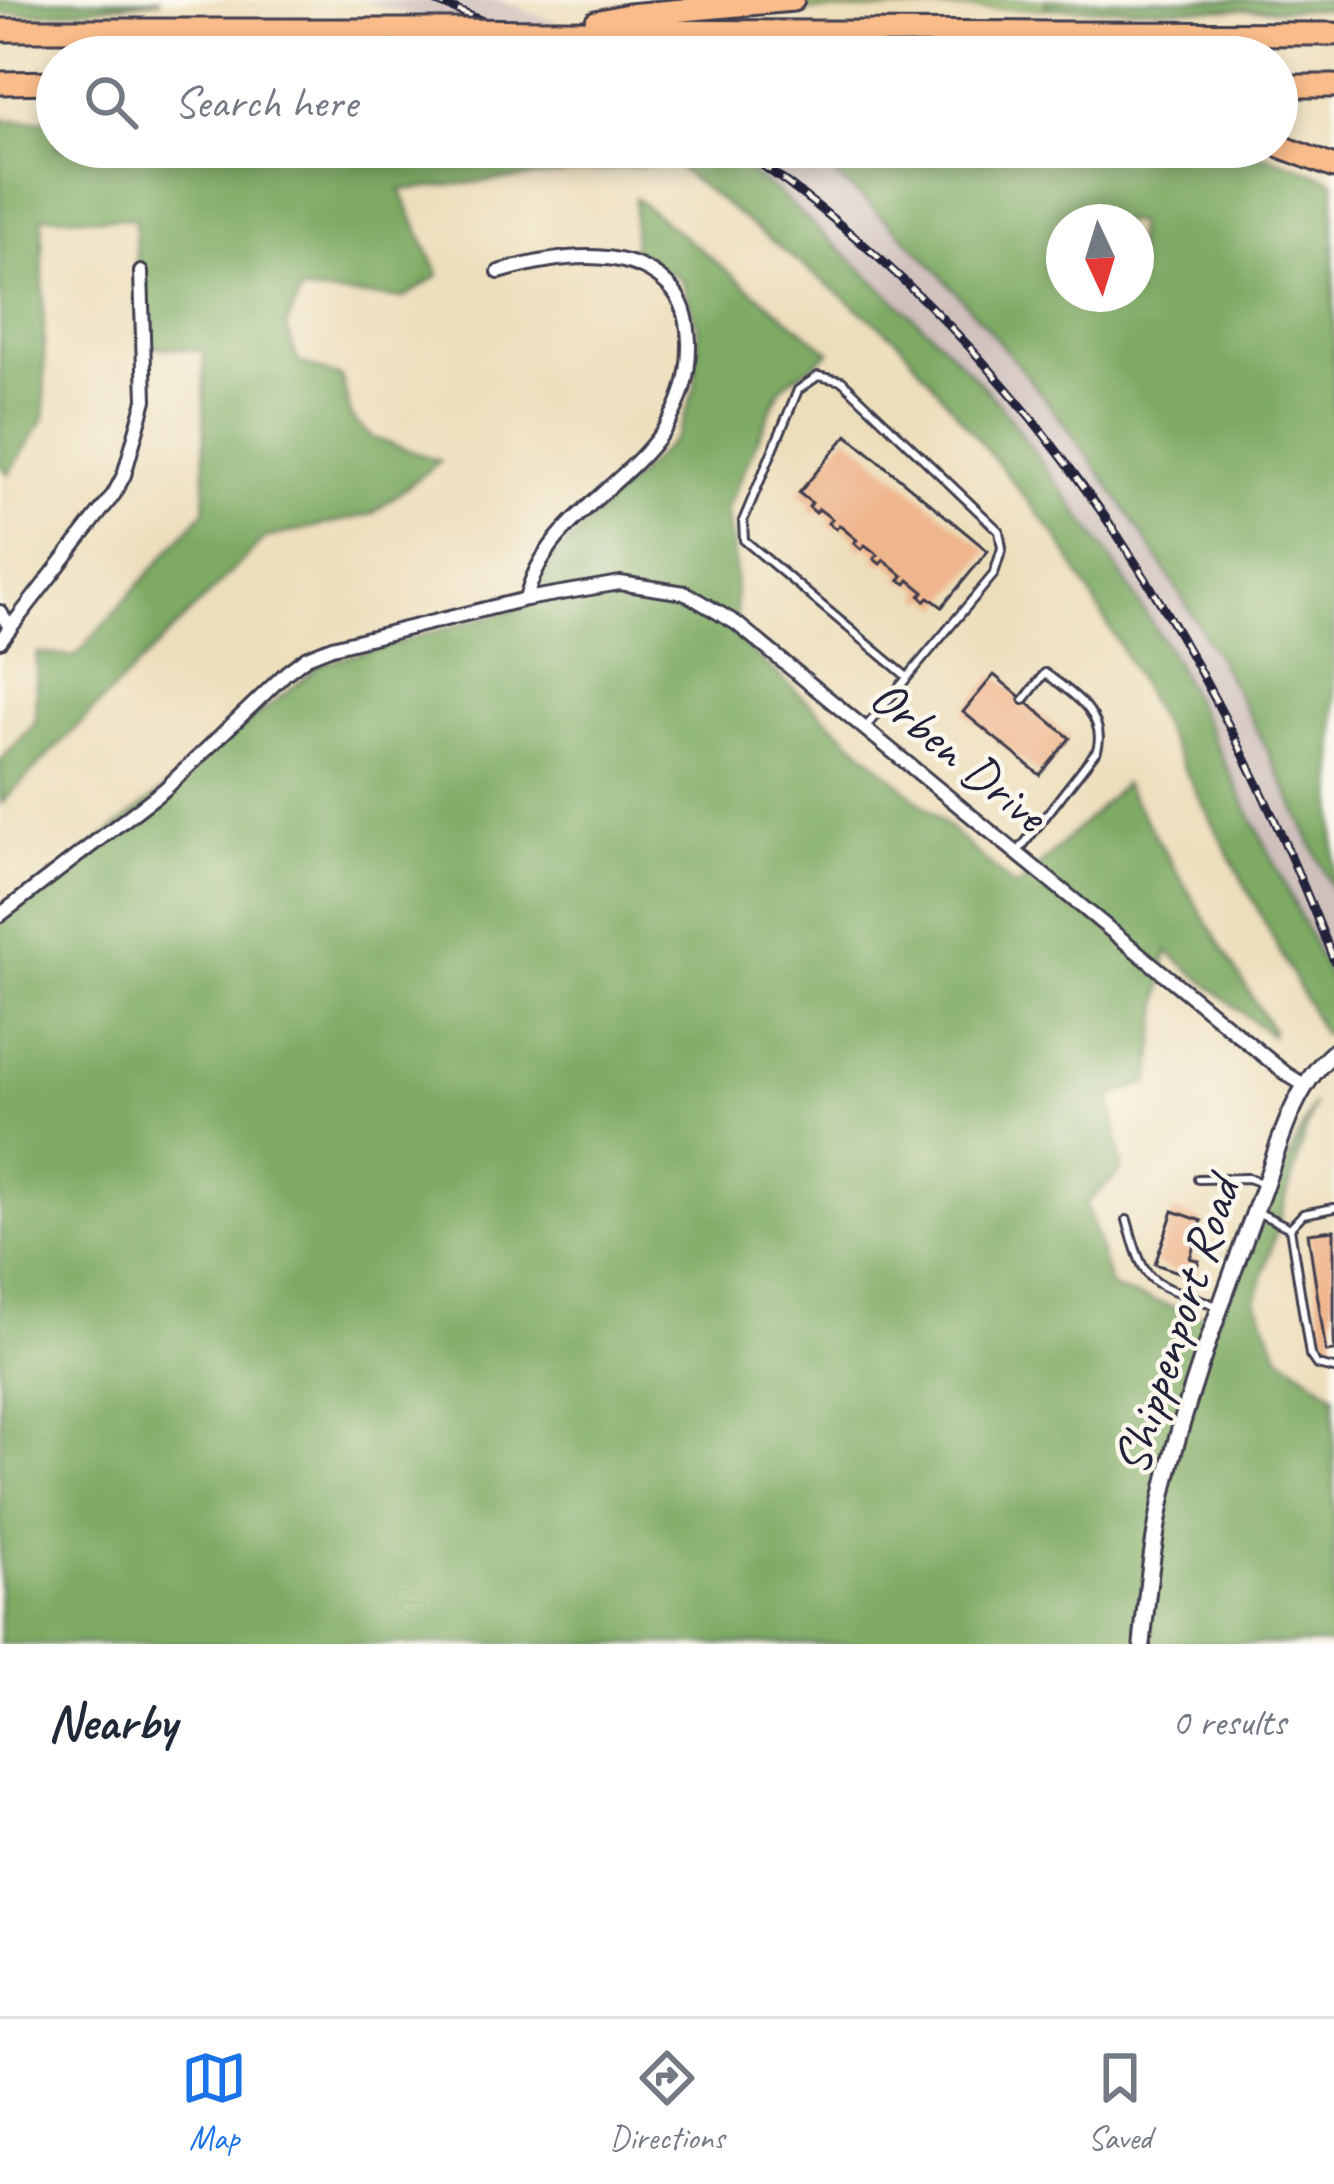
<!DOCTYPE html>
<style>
:root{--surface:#fff;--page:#f2f2f3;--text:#1f2937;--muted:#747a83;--line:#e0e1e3;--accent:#1a73e8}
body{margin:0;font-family:Caveat,sans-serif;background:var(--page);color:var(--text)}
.compass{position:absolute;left:1046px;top:204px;width:108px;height:108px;border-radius:50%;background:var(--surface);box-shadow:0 6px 18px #0003;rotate:176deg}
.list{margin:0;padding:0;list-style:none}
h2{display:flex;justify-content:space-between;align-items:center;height:156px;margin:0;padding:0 48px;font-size:51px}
h2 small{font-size:39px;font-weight:400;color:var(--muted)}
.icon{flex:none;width:66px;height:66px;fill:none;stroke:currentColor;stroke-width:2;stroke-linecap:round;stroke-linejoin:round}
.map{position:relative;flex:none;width:1334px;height:1644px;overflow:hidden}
.search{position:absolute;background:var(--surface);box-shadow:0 6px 18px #0003;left:36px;right:36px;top:36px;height:132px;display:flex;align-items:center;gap:30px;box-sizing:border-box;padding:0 42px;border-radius:66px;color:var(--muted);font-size:45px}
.sheet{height:372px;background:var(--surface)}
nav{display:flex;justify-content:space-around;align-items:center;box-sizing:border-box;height:168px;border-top:3px solid var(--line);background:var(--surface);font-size:33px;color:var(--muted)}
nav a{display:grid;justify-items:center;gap:6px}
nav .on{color:var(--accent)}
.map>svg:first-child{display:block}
</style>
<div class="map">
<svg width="1334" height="1644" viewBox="0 0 1334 1644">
<rect width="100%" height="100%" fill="#fbf7ec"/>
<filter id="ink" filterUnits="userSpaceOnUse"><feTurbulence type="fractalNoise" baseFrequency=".00833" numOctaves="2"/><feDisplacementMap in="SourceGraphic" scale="24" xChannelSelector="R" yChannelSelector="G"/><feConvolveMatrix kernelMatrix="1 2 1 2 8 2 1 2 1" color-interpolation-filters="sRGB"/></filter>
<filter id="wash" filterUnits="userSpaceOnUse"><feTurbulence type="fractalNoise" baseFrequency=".004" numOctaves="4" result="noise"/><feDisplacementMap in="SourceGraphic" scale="48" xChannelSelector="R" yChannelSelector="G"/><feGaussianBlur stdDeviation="2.7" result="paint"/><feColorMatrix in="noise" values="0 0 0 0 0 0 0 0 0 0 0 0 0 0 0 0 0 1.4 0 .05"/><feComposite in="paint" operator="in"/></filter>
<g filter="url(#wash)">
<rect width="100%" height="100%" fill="#eddebb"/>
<g fill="#d0c0bc">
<path d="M 357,0 L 500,0 L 640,57 L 525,57 L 386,7 Z"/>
<path d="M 712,147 L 793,147 L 868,203 L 960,296 L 1116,490 L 1211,644 L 1259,728 L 1301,816 L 1334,894 L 1334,987 L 1171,654 L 1110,557 L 998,401 L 942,343 L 778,193 Z"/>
</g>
<path fill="#9dc571" stroke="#607456" stroke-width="3" d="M 845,0 L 1046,0 L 1047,8 L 763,11 Z"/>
<g fill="#7eaa63" stroke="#50664f" stroke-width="3" fill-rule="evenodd">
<path d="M 0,0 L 161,0 L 58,12 L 0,14 Z"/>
<path d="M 1046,0 L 1334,0 L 1334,10 L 1047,8 Z"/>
<path d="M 0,120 L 57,121 L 57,147 L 712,147 L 778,193 L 942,343 L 997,401 L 1110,557 L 1171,654 L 1295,905 L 1334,988 L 1334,1028 L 1323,1034 L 1119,644 L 1058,538 L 897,339 L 672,163 L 400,190 L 439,275 L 403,298 L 301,292 L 286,326 L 298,362 L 341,377 L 352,419 L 373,438 L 440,461 L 372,514 L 265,538 L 0,804 L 0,761 L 35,723 L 37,653 L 75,657 L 205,510 L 204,351 L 139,345 L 135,219 L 42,216 L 45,417 L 9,474 L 0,465 Z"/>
<path d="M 793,147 L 1230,147 L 1287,162 L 1334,181 L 1334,894 C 1248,693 1139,508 998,341 C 939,270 872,196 793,147 ZM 1136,222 L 1136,294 L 1064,294 L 1064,222 Z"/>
<path d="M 635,198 L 830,352 L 781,387 L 726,510 L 735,563 L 737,638 L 1016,888 L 1124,784 L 1272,1030 L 1271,1036 L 1167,951 L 1150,1082 L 1111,1097 L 1122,1170 L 1086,1204 L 1111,1288 L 1216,1320 L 1314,1103 L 1256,1300 L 1279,1354 L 1334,1394 L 1334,1644 L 0,1644 L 0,919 L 322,664 L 524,606 C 540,587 544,569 560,551 L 677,436 L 695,387 L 698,327 L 681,279 L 633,251 Z"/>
</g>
<g id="blocks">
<g fill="#efb58d">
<path d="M 847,435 L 988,551 L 942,607 L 929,597 L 925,601 L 920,596 L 924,592 L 909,580 L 906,584 L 900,580 L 903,576 L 884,560 L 880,564 L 874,559 L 878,555 L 865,545 L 861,549 L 854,543 L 857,540 L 839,525 L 836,529 L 828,523 L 832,519 L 819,509 L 816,513 L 809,507 L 812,503 L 799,493 Z"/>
<path d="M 994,675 L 1070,738 L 1040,775 L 963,712 Z"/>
<path d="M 1173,1211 L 1202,1221 L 1190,1258 L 1199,1261 L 1193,1277 L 1155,1264 Z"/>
<path d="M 1334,1230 L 1334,1351 L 1326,1352 L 1308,1233 Z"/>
</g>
</g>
</g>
<g filter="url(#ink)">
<use href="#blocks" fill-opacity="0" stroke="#403e4e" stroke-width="3"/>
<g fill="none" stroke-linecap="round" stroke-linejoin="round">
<g stroke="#403e4e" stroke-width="12">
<g id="service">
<path d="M 865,728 L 994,574 L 1002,548 L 999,531 L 842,381 L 818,376 L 798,390 L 743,521 L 744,540 L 906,676"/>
<path d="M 1017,853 L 1097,750 C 1108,714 1070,692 1045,673 L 1024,700"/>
<path d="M 1198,1179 L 1248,1178 L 1262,1183"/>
<path d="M 1334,1208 L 1303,1214 L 1290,1228 L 1310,1355 L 1317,1365 L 1334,1369"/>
<path d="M 1255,1211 L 1290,1228"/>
<path d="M 1127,1220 C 1147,1292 1149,1280 1217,1306"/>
</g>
</g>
<g stroke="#403e4e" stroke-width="18">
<g id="minor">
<path d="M 499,272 C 550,257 624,243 667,284 C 684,300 688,319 689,342 C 692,474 551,491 526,599"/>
<path d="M 0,612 L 10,627"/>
<path d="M 0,641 L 114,494 L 124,475 L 145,400 L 141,272"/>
<path d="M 0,915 L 165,789 L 287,672 L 307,657 L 332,647 L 526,599 L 620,583 L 685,593 L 736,623 L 1285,1073 L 1304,1085"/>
</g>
</g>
<g stroke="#403e4e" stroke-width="21">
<path id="tertiary" d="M 1142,1644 C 1148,1583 1155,1521 1171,1461 C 1195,1372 1228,1285 1260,1198 C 1279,1148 1291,1088 1334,1052"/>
</g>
<g stroke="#403e4e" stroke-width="27">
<g id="motorway">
<path d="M 596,22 L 628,15 L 793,0"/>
<path d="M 0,30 L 461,30"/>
<path d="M 548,31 L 1334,34"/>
<path d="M 0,83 L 57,82"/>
<path d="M 1277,86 L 1334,86"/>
<path d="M 1277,145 L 1334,167"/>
</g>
</g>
<use href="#service" stroke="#fff" stroke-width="6"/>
<use href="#minor" stroke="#fff" stroke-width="12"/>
<use href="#tertiary" stroke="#fff" stroke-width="15"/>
<use href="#motorway" stroke="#f9bc8a" stroke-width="21"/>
<g stroke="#22223b" stroke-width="9">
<g id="rail">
<path d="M 432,0 L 570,57"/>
<path d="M 736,147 C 1029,343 1208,638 1334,961"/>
</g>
</g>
<use href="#rail" stroke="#fbf7ec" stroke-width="4.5" stroke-dasharray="14" stroke-linecap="butt"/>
<g stroke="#403e4e" stroke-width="27" stroke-linecap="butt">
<path id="motorway-bridge" d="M 461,30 L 548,31"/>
</g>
<use href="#motorway-bridge" stroke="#f9bc8a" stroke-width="21"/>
</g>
</g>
<g text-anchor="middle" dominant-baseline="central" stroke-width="9" stroke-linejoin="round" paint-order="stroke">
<g font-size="51" fill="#22223b" stroke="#fbf7ec">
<text transform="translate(959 755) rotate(39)">Orben Drive</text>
<text transform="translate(1176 1326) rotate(-72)">Shippenport Road</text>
</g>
</g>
</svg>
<svg class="compass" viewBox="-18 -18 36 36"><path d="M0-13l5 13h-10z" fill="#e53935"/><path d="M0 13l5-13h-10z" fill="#747a83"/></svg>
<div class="search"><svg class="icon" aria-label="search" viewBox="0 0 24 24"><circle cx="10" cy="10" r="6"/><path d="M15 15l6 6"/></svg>Search here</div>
</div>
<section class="sheet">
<h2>Nearby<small>0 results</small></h2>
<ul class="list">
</ul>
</section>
<nav>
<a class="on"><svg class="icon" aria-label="map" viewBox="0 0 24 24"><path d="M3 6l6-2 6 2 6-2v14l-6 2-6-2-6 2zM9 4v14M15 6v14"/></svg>Map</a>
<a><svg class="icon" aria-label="directions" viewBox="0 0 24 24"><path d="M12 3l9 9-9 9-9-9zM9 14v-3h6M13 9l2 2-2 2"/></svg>Directions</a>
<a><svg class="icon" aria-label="saved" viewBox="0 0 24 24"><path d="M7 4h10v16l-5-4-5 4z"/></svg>Saved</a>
</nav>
